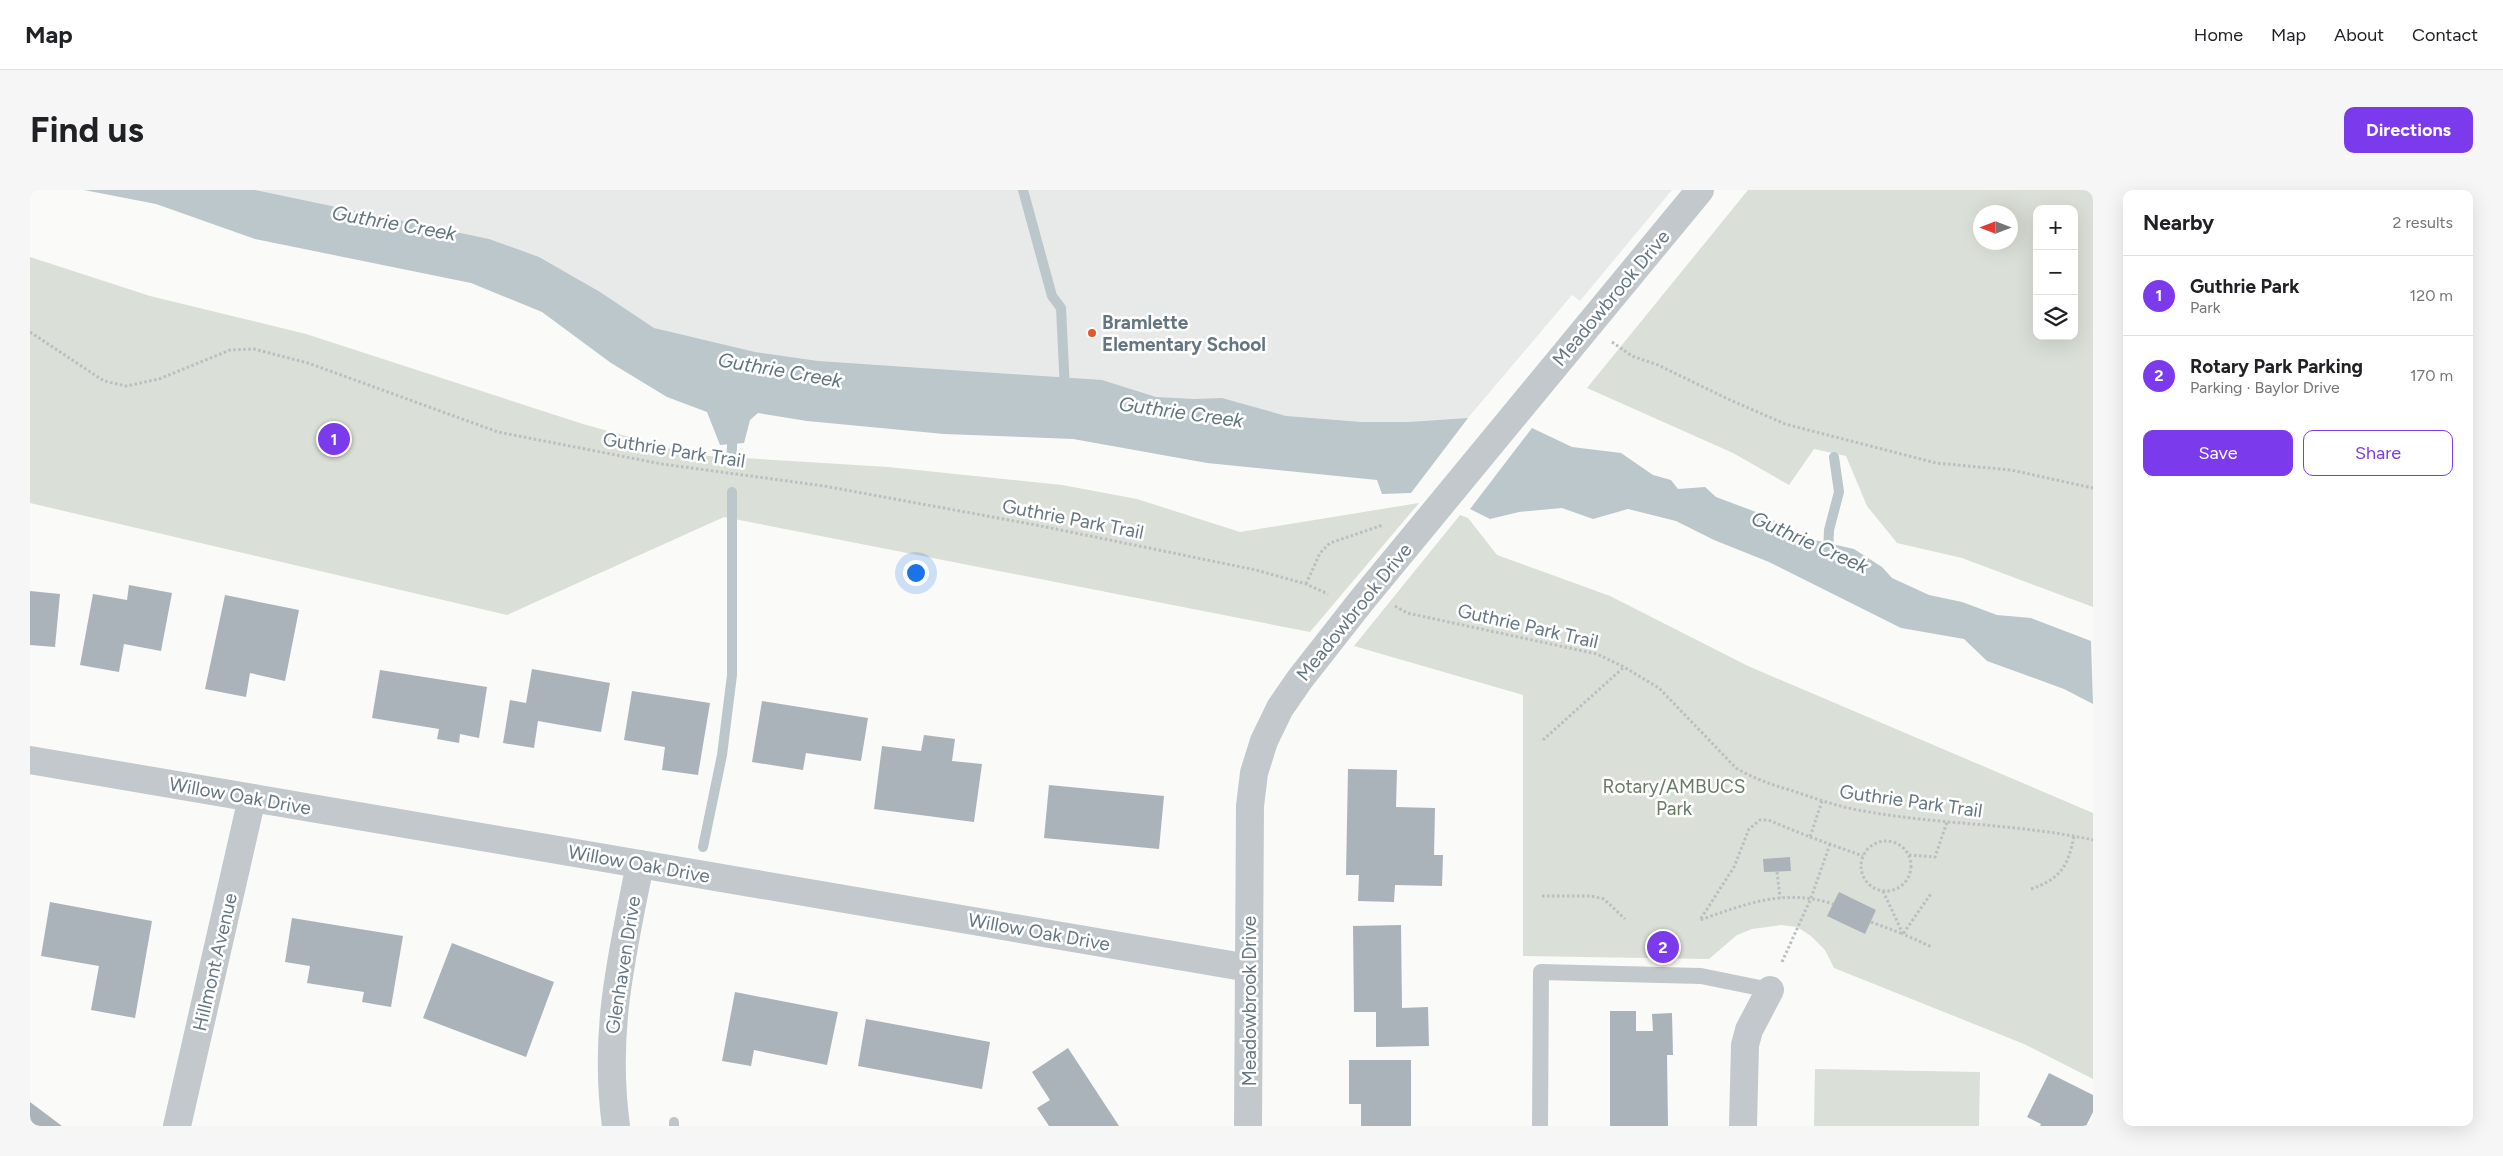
<!DOCTYPE html>
<meta charset="utf-8">
<style>
:root{--surface:#fff;--page:#f6f6f6;--text:#202124;--muted:#757577;--line:#e0e0e0;--accent:#7c3aed}
body{margin:0;font-family:Figtree,sans-serif;background:var(--page);color:var(--text)}
.controls{position:absolute;right:15px;top:15px;display:grid;overflow:hidden;border-radius:10px;box-shadow:0 5px 20px #0002}
.controls button{width:45px;height:45px;display:grid;place-items:center;padding:0;border:0;border-bottom:1px solid var(--line);background:var(--surface);color:var(--text);font:25px sans-serif}
.compass{position:absolute;left:1943px;top:15px;width:45px;height:45px;border-radius:50%;background:var(--surface);box-shadow:0 5px 20px #0002;rotate:270deg}
.you{position:absolute;left:885px;top:382px;width:18px;height:18px;margin:-12px;border:4px solid #fff;border-radius:50%;background:#1a73e8;box-shadow:0 0 0 8px #1a73e833}
.badge{display:grid;place-items:center;width:32px;height:32px;border-radius:50%;background:var(--accent);color:#fff;font-size:16px;font-weight:700}
.pin{position:absolute;translate:-50% -50%;border:2px solid #fff;box-shadow:0 1px 5px #0006}
.list{margin:0;padding:0;list-style:none}
h2{display:flex;justify-content:space-between;align-items:center;height:65px;margin:0;padding:0 20px;font-size:21px}
h2 small{font-size:16px;font-weight:400;color:var(--muted)}
.list li{display:grid;grid-template-columns:32px 1fr auto;gap:15px;align-items:center;box-sizing:border-box;height:80px;padding:0 20px;border-top:1px solid var(--line)}
.list b{display:block;font-size:19px;white-space:nowrap}
.list p{margin:0;font-size:16px;white-space:nowrap;color:var(--muted)}
.list em{font-size:16px;font-style:normal;color:var(--muted)}
.actions{display:flex;gap:10px;padding:15px 20px}
.actions a{flex:1;padding:11px 0;border:1px solid var(--accent);border-radius:10px;text-align:center;font-size:18px;color:var(--accent)}
.actions .main{background:var(--accent);color:#fff}
.icon{flex:none;width:28px;height:28px;fill:none;stroke:currentColor;stroke-width:2;stroke-linecap:round;stroke-linejoin:round}
.map{position:relative;flex:none;width:2063px;height:936px;overflow:hidden;border-radius:10px}
header{display:flex;align-items:center;gap:30px;box-sizing:border-box;height:70px;padding:0 25px;background:var(--surface);border-bottom:1px solid var(--line)}
header strong{font-size:24px}
nav{display:flex;gap:28px;margin-inline-start:auto;font-size:18px}
.intro{display:flex;align-items:center;justify-content:space-between;box-sizing:border-box;height:120px;padding:0 30px}
h1{margin:0;font-size:35px}
.button{padding:12px 22px;border-radius:10px;background:var(--accent);color:#fff;font-size:18px;font-weight:700}
main{display:flex;gap:30px;padding:0 30px}
aside{flex:1;background:var(--surface);border-radius:10px;box-shadow:0 5px 20px #0002}
.map>svg:first-child{display:block}
</style>
<header>
<strong>Map</strong>
<nav><a>Home</a><a>Map</a><a>About</a><a>Contact</a></nav>
</header>
<div class="intro"><h1>Find us</h1><a class="button">Directions</a></div>
<main>
<div class="map">
<svg width="2063" height="936" viewBox="0 0 2063 936">
<rect width="100%" height="100%" fill="#fafaf8"/>
<path fill="#e8e9e9" d="M 178,0 L 1642,0 L 1550,111 L 1542,105 L 1410,261 L 664,175 L 520,83 Z"/>
<g fill="#dadfd7" fill-rule="evenodd">
<path d="M 1718,0 L 2063,0 L 2063,417 L 1932,368 L 1867,353 L 1837,316 L 1816,266 L 1784,259 L 1759,295 L 1703,263 L 1557,198 ZM 2007,19 L 2044,19 L 2044,146 L 2007,146 ZM 1950,22 L 1980,22 L 1980,52 L 1950,52 Z"/>
<path d="M 0,67 L 120,106 L 276,144 L 553,234 L 664,265 L 858,277 L 1032,295 L 1107,309 L 1210,342 L 1389,313 L 1280,442 L 694,327 L 477,425 L 0,313 Z"/>
<path d="M 1430,325 L 1438,328 L 1467,365 L 1580,406 L 1718,476 L 2063,623 L 2063,889 L 1994,854 L 1804,778 L 1795,760 L 1781,746 L 1767,737 L 1751,735 L 1722,739 L 1707,745 L 1679,769 L 1493,766 L 1493,505 L 1324,456 Z"/>
<path d="M 1785,879 L 1950,882 L 1949,936 L 1784,936 Z"/>
</g>
<g fill="#bbc7cb">
<path d="M 54,0 L 225,0 L 459,49 L 509,67 L 570,102 L 624,138 L 725,162 L 788,171 L 1072,190 L 1126,207 L 1164,209 L 1192,208 L 1256,226 L 1331,232 L 1379,232 L 1438,228 L 1381,303 L 1352,304 L 1347,290 L 1177,273 L 1043,249 L 914,244 L 777,231 L 728,223 L 720,230 L 714,253 L 690,255 L 677,222 L 637,207 L 581,173 L 512,122 L 441,93 L 225,49 L 126,14 Z"/>
<path d="M 1502,238 L 1542,257 L 1591,263 L 1623,285 L 1641,290 L 1648,299 L 1675,297 L 1686,307 L 1734,325 L 1776,348 L 1824,359 L 1852,377 L 1862,388 L 1899,405 L 1932,412 L 1967,425 L 2001,428 L 2061,451 L 2063,514 L 2034,499 L 1957,471 L 1934,449 L 1871,438 L 1739,372 L 1684,350 L 1646,331 L 1598,319 L 1563,329 L 1532,318 L 1489,322 L 1460,329 L 1440,319 Z"/>
</g>
<g fill="none" stroke-linecap="round" stroke-linejoin="round">
<g stroke="#bbc7cb" stroke-width="10">
<path d="M 993,0 L 1022,106 L 1031,118 L 1035,200"/>
<path d="M 701,272 L 703,241"/>
<path d="M 1798,365 L 1799,340 L 1809,302 L 1804,267"/>
<path d="M 673,657 L 692,565 L 702,485 L 702,302"/>
<path d="M 644,932 L 644,936"/>
</g>
</g>
<g fill="#aab3b9">
<path d="M 99,395 L 142,403 L 131,461 L 94,454 L 89,482 L 50,475 L 63,404 L 97,410 Z"/>
<path d="M 0,401 L 30,404 L 25,457 L 0,455 Z"/>
<path d="M 195,405 L 269,420 L 255,491 L 220,483 L 216,507 L 175,499 Z"/>
<path d="M 502,479 L 580,493 L 571,542 L 508,531 L 504,558 L 473,553 L 480,510 L 496,513 Z"/>
<path d="M 350,480 L 457,497 L 449,548 L 430,544 L 429,553 L 407,549 L 409,539 L 342,528 Z"/>
<path d="M 602,501 L 680,513 L 668,585 L 632,580 L 635,557 L 594,550 Z"/>
<path d="M 732,511 L 838,528 L 831,571 L 776,563 L 773,580 L 722,572 Z"/>
<path d="M 894,545 L 925,549 L 922,571 L 952,574 L 944,632 L 844,619 L 852,556 L 891,561 Z"/>
<path d="M 1318,579 L 1367,580 L 1366,617 L 1405,618 L 1404,665 L 1413,665 L 1412,696 L 1365,695 L 1364,712 L 1328,711 L 1329,685 L 1316,685 Z"/>
<path d="M 1019,595 L 1134,606 L 1129,659 L 1014,648 Z"/>
<path d="M 1760,667 L 1761,681 L 1734,682 L 1733,669 Z"/>
<path d="M 1809,702 L 1846,720 L 1835,744 L 1797,726 Z"/>
<path d="M 20,712 L 122,731 L 105,828 L 61,820 L 69,776 L 11,766 Z"/>
<path d="M 262,728 L 373,746 L 361,817 L 332,812 L 334,802 L 277,793 L 280,776 L 255,772 Z"/>
<path d="M 1371,735 L 1372,818 L 1398,817 L 1399,856 L 1346,857 L 1346,822 L 1324,822 L 1323,736 Z"/>
<path d="M 422,753 L 524,792 L 496,867 L 393,828 Z"/>
<path d="M 705,802 L 808,822 L 797,875 L 724,860 L 721,876 L 692,871 Z"/>
<path d="M 1580,821 L 1606,821 L 1606,841 L 1623,841 L 1622,824 L 1642,823 L 1643,865 L 1637,865 L 1638,936 L 1580,936 Z"/>
<path d="M 836,829 L 960,852 L 952,899 L 828,876 Z"/>
<path d="M 1038,858 L 1089,936 L 1019,936 L 1007,918 L 1020,910 L 1002,882 Z"/>
<path d="M 1319,870 L 1381,870 L 1381,936 L 1331,936 L 1331,914 L 1319,914 Z"/>
<path d="M 2019,883 L 2063,905 L 2063,922 L 2056,936 L 2010,936 L 2011,934 L 1997,927 Z"/>
<path d="M 0,912 L 32,936 L 0,936 Z"/>
</g>
<g fill="none" stroke-linecap="round" stroke-linejoin="round">
<g stroke="#bbbfc2" stroke-width="3" stroke-dasharray="2.5 2.5" stroke-linecap="butt">
<path d="M 0,142 L 74,191 L 96,196 L 129,189 L 200,160 L 224,159 L 278,173 L 468,242 L 632,274 L 794,296 L 1006,335 L 1226,380 L 1276,394 L 1298,404"/>
<path d="M 1582,152 L 1602,166 L 1628,175 L 1700,210 L 1755,234 L 1906,273 L 1981,280 L 2063,298"/>
<path d="M 1276,394 L 1290,363 L 1300,353 L 1353,335"/>
<path d="M 1365,416 L 1377,423 L 1567,464 L 1594,477 L 1629,498 L 1706,578 C 1724,589 1743,595 1763,601 C 1784,608 1806,616 1828,620 C 1906,635 1986,633 2063,650"/>
<path d="M 1513,550 L 1594,477"/>
<path d="M 1792,611 L 1780,647 L 1738,630 L 1730,630 L 1719,639 L 1704,677 L 1670,730 C 1716,714 1754,698 1803,714"/>
<path d="M 1780,647 L 1833,666"/>
<circle cx="1856" cy="676" r="25"/>
<path d="M 1879,665 L 1905,667 L 1917,632"/>
<path d="M 1747,682 L 1750,708"/>
<path d="M 2001,699 C 2030,689 2038,677 2044,646"/>
<path d="M 1853,701 L 1873,744 L 1902,757"/>
<path d="M 1512,706 L 1561,706 L 1574,709 L 1595,729"/>
<path d="M 1841,732 L 1873,744 L 1902,702"/>
<path d="M 1752,772 L 1781,708 L 1800,654"/>
</g>
<path stroke="#c3c8cc" stroke-width="16" d="M 1510,936 L 1511,782 L 1671,786 L 1740,800"/>
<g stroke="#c3c8cc" stroke-width="28">
<path d="M 0,570 L 1219,778"/>
<path d="M 147,936 L 222,608"/>
<path d="M 586,936 C 573,841 592,766 610,674"/>
<path d="M 1218,936 L 1220,616 L 1224,583 L 1234,551 L 1250,518 L 1270,489 L 1332,410 L 1670,0"/>
<path d="M 1713,936 L 1715,855 L 1719,840 L 1740,800"/>
</g>
</g>
<circle fill="#e4572e" stroke="#fff" stroke-width="2" cx="1062" cy="143" r="5"/>
<g text-anchor="middle" dominant-baseline="central" stroke-width="5" stroke-linejoin="round" paint-order="stroke">
<g font-size="19" fill="#657683" stroke="#fff">
<text transform="translate(1581 108) rotate(-50)">Meadowbrook Drive</text>
<text transform="translate(644 260) rotate(9)">Guthrie Park Trail</text>
<text transform="translate(1043 329) rotate(11)">Guthrie Park Trail</text>
<text transform="translate(1324 422) rotate(-51)">Meadowbrook Drive</text>
<text transform="translate(1498 436) rotate(13)">Guthrie Park Trail</text>
<text transform="translate(210 606) rotate(10)">Willow Oak Drive</text>
<text transform="translate(1881 611) rotate(8)">Guthrie Park Trail</text>
<text transform="translate(609 674) rotate(10)">Willow Oak Drive</text>
<text transform="translate(1009 742) rotate(10)">Willow Oak Drive</text>
<text transform="translate(185 772) rotate(-77)">Hillmont Avenue</text>
<text transform="translate(593 775) rotate(-81)">Glenhaven Drive</text>
<text transform="translate(1219 811) rotate(-90)">Meadowbrook Drive</text>
</g>
<g font-size="19" font-weight="bold" fill="#657683" stroke="#fff" text-anchor="start">
<text x="1072" y="132">Bramlette<tspan x="1072" dy="22">Elementary School</tspan></text>
</g>
<g font-size="19" fill="#687a64" stroke="#fff">
<text x="1644" y="596">Rotary/AMBUCS<tspan x="1644" dy="22">Park</tspan></text>
</g>
<g font-size="20" font-style="italic" fill="#60757c" stroke="#fff">
<text transform="translate(364 33) rotate(10)">Guthrie Creek</text>
<text transform="translate(750 180) rotate(10)">Guthrie Creek</text>
<text transform="translate(1151 222) rotate(8)">Guthrie Creek</text>
<text transform="translate(1780 352) rotate(24)">Guthrie Creek</text>
</g>
</g>
</svg>
<div class="controls">
<button>+</button>
<button>−</button>
<button><svg class="icon" aria-label="layers" viewBox="0 0 24 24"><path d="M12 4l9 5-9 5-9-5zM3 14l9 5 9-5"/></svg></button>
</div>
<svg class="compass" viewBox="-18 -18 36 36"><path d="M0-13l5 13h-10z" fill="#e53935"/><path d="M0 13l5-13h-10z" fill="#757577"/></svg>
<div class="you"></div>
<div class="pin badge" style="left:304px;top:249px">1</div>
<div class="pin badge" style="left:1633px;top:757px">2</div>
</div>
<aside>
<h2>Nearby<small>2 results</small></h2>
<ul class="list">
<li><span class="badge">1</span><div><b>Guthrie Park</b><p>Park</p></div><em>120 m</em></li>
<li><span class="badge">2</span><div><b>Rotary Park Parking</b><p>Parking · Baylor Drive</p></div><em>170 m</em></li>
</ul>
<div class="actions"><a class="main">Save</a><a>Share</a></div>
</aside>
</main>
